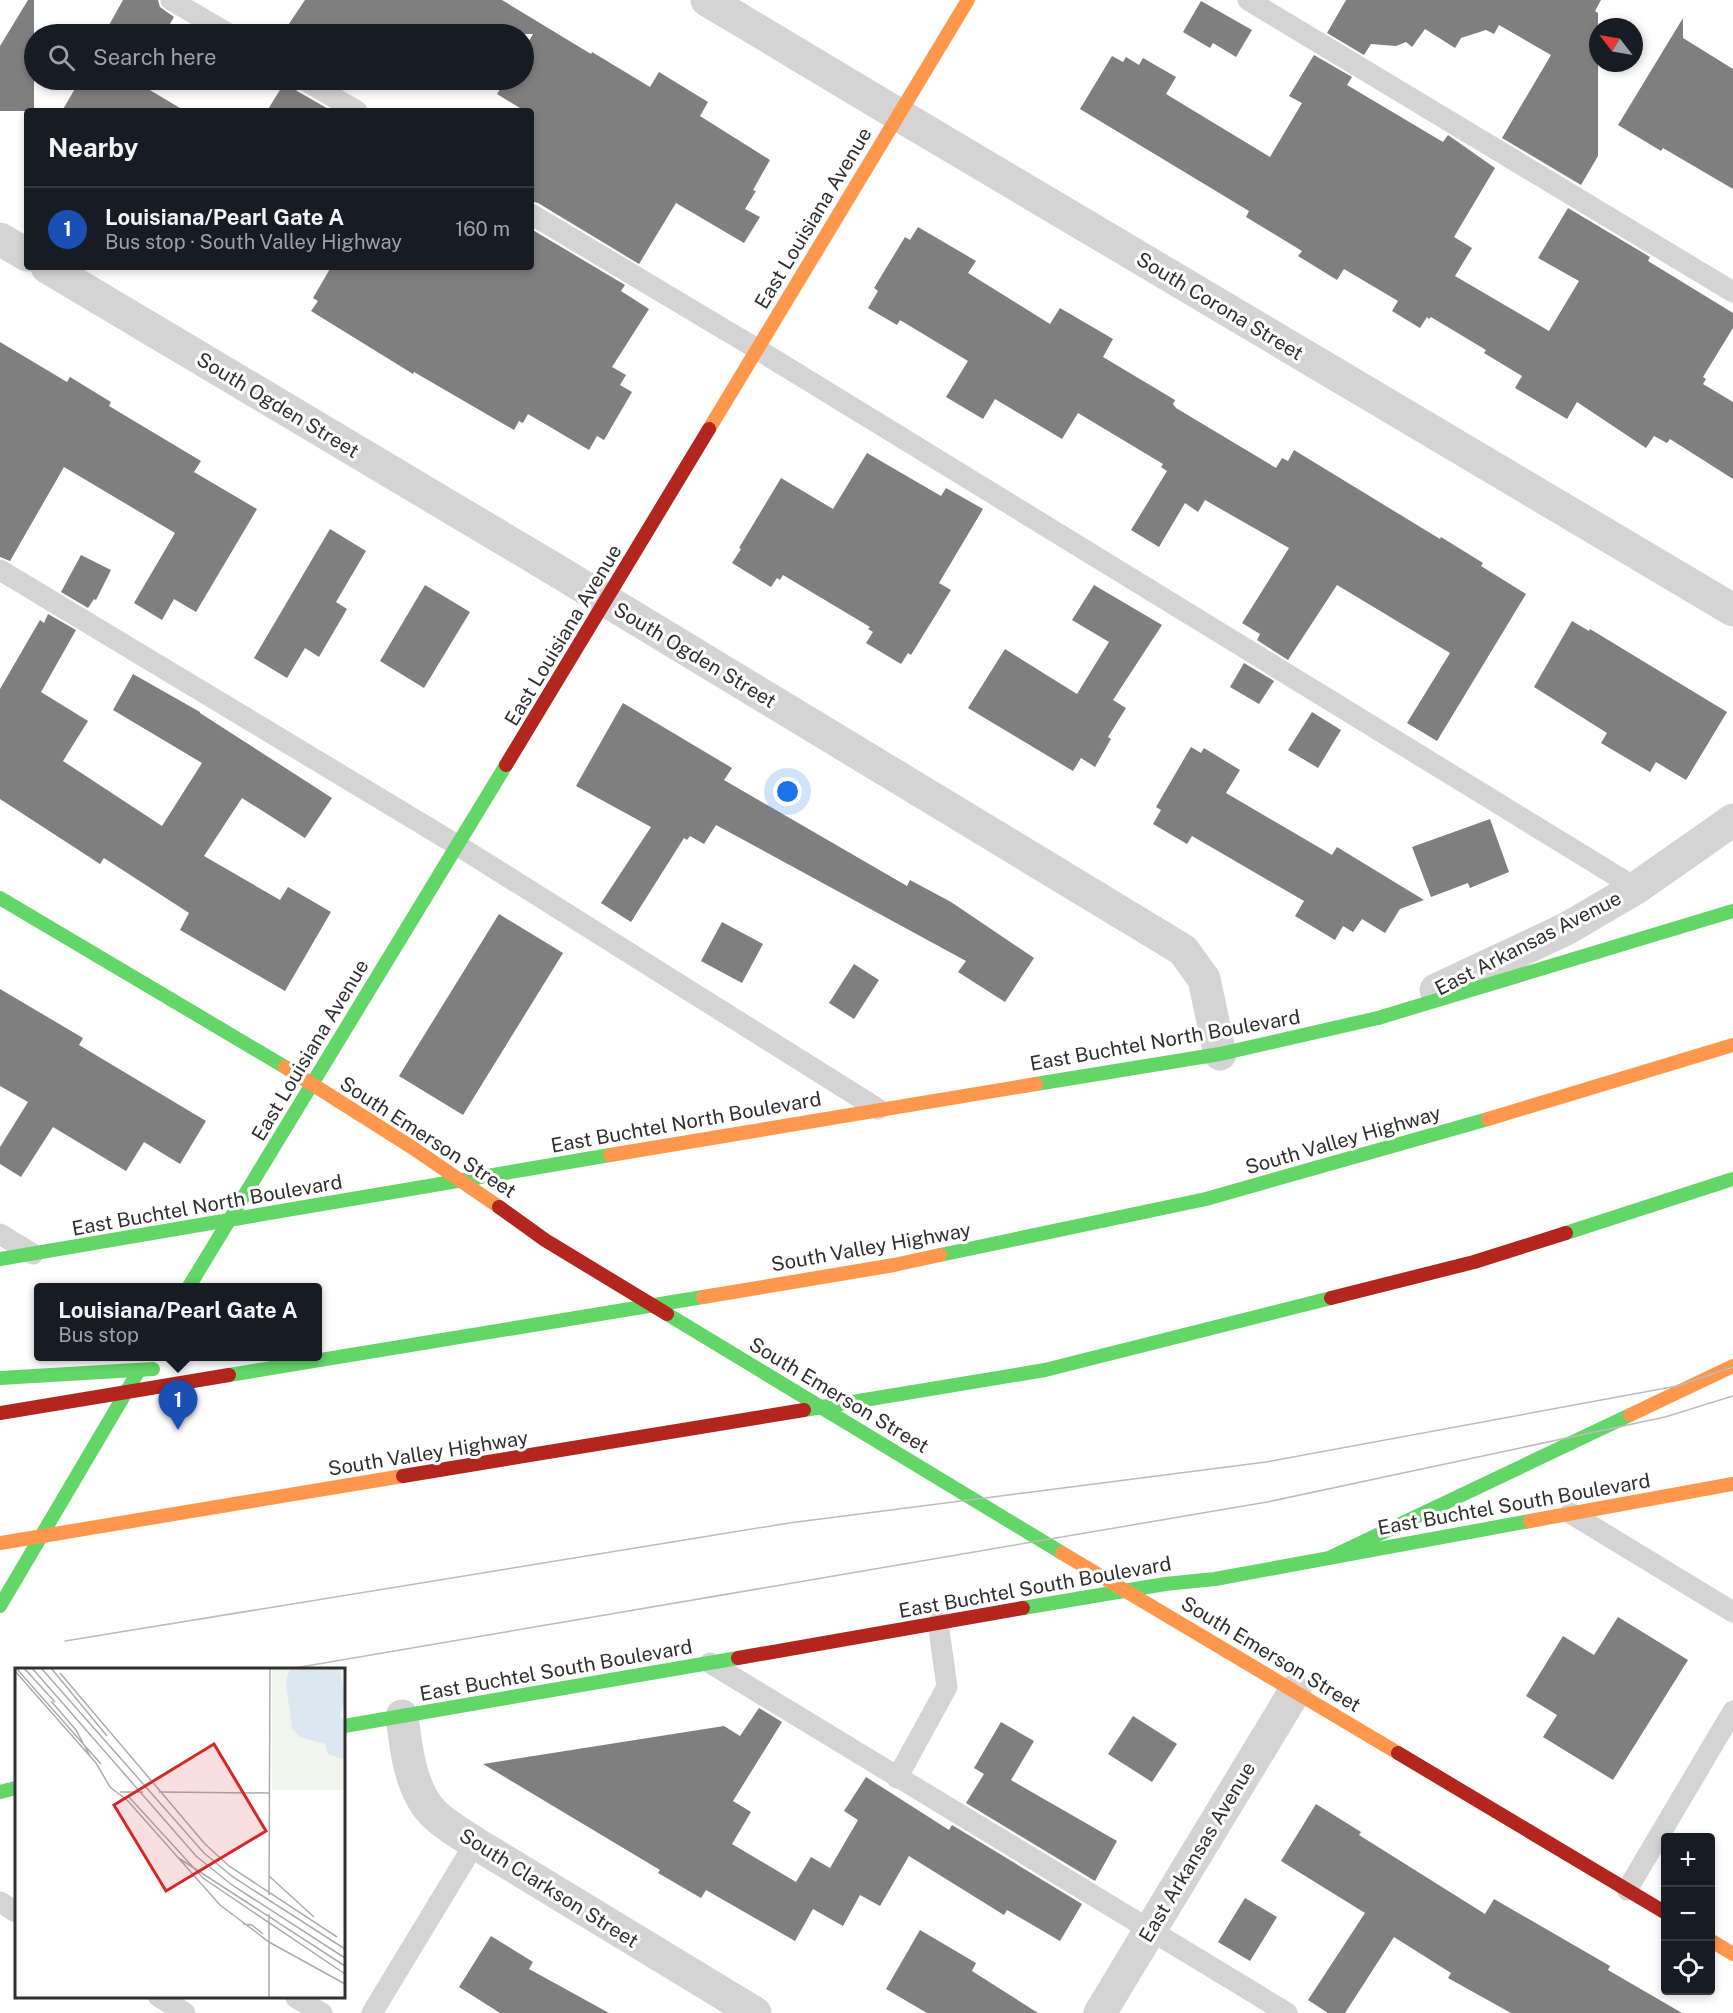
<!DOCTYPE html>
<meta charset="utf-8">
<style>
:root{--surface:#171b24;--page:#20242c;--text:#f1f3f6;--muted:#9ea1a6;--line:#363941;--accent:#8c9099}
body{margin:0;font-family:"Public Sans",sans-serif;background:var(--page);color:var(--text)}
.controls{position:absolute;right:18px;bottom:18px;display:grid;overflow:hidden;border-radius:6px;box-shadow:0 3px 9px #0003}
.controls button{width:54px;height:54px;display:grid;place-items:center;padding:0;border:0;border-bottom:2px solid var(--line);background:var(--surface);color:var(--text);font:30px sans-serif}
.compass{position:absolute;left:1589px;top:18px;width:54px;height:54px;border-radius:50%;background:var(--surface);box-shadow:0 3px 9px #0003;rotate:301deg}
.you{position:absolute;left:788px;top:792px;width:21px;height:21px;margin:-15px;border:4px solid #fff;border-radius:50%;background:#1a73e8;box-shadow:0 0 0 9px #1a73e833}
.badge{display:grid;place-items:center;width:39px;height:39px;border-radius:50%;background:var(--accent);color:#fff;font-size:20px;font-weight:700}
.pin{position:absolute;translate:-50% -50px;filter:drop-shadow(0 2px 3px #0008)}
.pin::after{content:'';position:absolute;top:32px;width:21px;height:18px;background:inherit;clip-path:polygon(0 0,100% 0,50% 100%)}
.popup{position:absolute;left:34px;top:1283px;width:288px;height:78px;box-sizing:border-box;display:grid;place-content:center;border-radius:6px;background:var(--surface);filter:drop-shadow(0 2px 4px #0005);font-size:20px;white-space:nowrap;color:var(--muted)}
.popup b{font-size:22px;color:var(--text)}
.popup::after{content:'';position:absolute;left:50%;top:100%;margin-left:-12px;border:12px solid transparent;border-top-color:var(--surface)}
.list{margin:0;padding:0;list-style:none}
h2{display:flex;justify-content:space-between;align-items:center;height:78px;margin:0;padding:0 24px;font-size:26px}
h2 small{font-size:20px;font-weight:400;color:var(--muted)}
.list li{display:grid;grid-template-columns:39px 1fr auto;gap:18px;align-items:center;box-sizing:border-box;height:84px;padding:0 24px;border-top:2px solid var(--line)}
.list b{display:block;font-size:22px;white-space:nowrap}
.list p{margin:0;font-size:20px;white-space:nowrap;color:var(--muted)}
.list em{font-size:20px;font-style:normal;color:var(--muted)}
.icon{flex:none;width:33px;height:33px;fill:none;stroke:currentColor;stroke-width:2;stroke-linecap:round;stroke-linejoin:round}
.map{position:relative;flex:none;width:1733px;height:2013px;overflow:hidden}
.search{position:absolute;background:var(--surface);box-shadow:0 3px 9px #0003;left:24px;top:24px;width:510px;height:66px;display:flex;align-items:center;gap:15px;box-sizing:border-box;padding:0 21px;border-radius:33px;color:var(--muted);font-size:22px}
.panel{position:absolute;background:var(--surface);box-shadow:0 3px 9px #0003;left:24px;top:108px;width:510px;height:162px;border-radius:6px}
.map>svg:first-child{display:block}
</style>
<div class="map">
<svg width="1733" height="2013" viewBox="0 0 1733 2013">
<rect width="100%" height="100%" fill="#fff"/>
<g fill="#7f7f7f">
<path d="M 28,0 L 34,0 L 34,111 L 0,111 L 0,46 Z"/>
<path d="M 123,0 L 158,0 L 160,7 L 174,17 L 164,34 L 104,34 Z"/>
<path d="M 305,0 L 502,0 L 591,54 L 592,52 L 650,87 L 659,72 L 708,102 L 700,116 L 770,160 L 753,190 L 756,191 L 745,209 L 760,217 L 744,243 L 676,203 L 639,264 L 538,203 L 531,201 L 531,111 L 525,111 L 497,94 L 506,80 L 524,80 L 524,50 L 533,34 L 387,34 L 383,32 L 381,34 L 282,34 Z"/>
<path d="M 1346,0 L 1601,0 L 1595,11 L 1598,13 L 1598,156 L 1581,185 L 1502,138 L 1551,55 L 1499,25 L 1494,34 L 1486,30 L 1461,38 L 1455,48 L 1425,29 L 1412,47 L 1406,42 L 1396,46 L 1371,44 L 1364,55 L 1327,33 Z"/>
<path d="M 1201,1 L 1252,30 L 1236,57 L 1213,43 L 1210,48 L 1183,32 Z"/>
<path d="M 1683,18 L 1683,38 L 1733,69 L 1733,189 L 1663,148 L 1661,151 L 1618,125 Z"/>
<path d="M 1314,55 L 1352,77 L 1347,85 L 1443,142 L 1448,135 L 1495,168 L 1454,237 L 1472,248 L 1455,276 L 1549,331 L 1579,281 L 1538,258 L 1568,208 L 1650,257 L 1648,261 L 1733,313 L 1733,328 L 1703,377 L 1706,379 L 1703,384 L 1733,402 L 1733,479 L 1670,439 L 1667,443 L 1654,436 L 1646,448 L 1577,402 L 1567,419 L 1515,388 L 1522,376 L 1484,353 L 1486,350 L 1431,317 L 1429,319 L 1427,317 L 1420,328 L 1392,311 L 1398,301 L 1344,269 L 1337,280 L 1298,256 L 1302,251 L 1246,217 L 1249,211 L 1080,109 L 1112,56 L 1123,62 L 1126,57 L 1139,65 L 1143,58 L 1176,77 L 1166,94 L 1270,157 L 1302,103 L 1289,96 Z"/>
<path d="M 80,80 L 133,80 L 185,111 L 62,111 Z"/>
<path d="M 286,80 L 291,80 L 293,86 L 297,91 L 332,111 L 267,111 Z"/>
<path d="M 328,80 L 353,80 L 346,90 Z"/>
<path d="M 918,227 L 976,261 L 968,273 L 1050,324 L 1060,308 L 1113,339 L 1103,357 L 1175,400 L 1173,404 L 1176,408 L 1276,468 L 1282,458 L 1288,461 L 1294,450 L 1440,539 L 1441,537 L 1483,563 L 1481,566 L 1526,594 L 1437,741 L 1407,723 L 1450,653 L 1337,585 L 1288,660 L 1257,640 L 1260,634 L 1242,623 L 1289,548 L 1205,500 L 1198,512 L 1185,503 L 1159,547 L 1131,530 L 1167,471 L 1161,467 L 1163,464 L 1078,413 L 1062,439 L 995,399 L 983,419 L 946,397 L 968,361 L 900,320 L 897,325 L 868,308 L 878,291 L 874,288 L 905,237 L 910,240 Z"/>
<path d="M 531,229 L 625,285 L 621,291 L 649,309 L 612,367 L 626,375 L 620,385 L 632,392 L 604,440 L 597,436 L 589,450 L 528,414 L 523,423 L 519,421 L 514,430 L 414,372 L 413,374 L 311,311 L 318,301 L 313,298 L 331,267 L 531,267 Z"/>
<path d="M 0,342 L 67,382 L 70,377 L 111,402 L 109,406 L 201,461 L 194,472 L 257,509 L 196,612 L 174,599 L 162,620 L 134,603 L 175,533 L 64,467 L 10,561 L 0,557 Z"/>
<path d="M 867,453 L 941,496 L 946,488 L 983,509 L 939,583 L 951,590 L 911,655 L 908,653 L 901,664 L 866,643 L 873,632 L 868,629 L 870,627 L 783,575 L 780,580 L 777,578 L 771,587 L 732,563 L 741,549 L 739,548 L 781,478 L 833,509 Z"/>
<path d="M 330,529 L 366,551 L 336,602 L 347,609 L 319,657 L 305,648 L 287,678 L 254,658 Z"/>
<path d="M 81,555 L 111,570 L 96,600 L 94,599 L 88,608 L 61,592 Z"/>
<path d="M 425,585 L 470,612 L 424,688 L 380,661 Z"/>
<path d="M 1094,585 L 1162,625 L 1113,700 L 1126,708 L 1108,737 L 1111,739 L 1095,767 L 1081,758 L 1073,771 L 968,708 L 1005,649 L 1077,694 L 1109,642 L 1072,620 Z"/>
<path d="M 48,614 L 76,630 L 41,692 L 88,721 L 63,761 L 162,826 L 202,763 L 113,710 L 133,674 L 200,712 L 200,713 L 332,798 L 305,838 L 242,798 L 204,856 L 280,900 L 288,887 L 331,912 L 285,991 L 180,930 L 189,913 L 104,858 L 100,864 L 0,799 L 0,689 L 40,620 L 44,623 Z"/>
<path d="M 1572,621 L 1589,631 L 1590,629 L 1727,712 L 1686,780 L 1656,762 L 1650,772 L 1601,743 L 1607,733 L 1534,687 Z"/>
<path d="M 1244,663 L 1274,681 L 1259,704 L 1230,687 Z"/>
<path d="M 623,703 L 732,768 L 724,780 L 907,886 L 910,880 L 951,902 L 1034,958 L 1005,1002 L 958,972 L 966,961 L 716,825 L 704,844 L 690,836 L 687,840 L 684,838 L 631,922 L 601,903 L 651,827 L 576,786 Z"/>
<path d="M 1312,712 L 1341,730 L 1318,768 L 1288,750 Z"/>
<path d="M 1191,747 L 1201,753 L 1204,748 L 1240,770 L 1226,793 L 1332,855 L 1337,847 L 1424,900 L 1400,909 L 1385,933 L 1362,919 L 1353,932 L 1343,926 L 1335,940 L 1295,916 L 1304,901 L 1192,836 L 1187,844 L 1153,824 L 1161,810 L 1156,807 Z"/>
<path d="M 1490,819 L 1509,872 L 1470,888 L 1468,883 L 1431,897 L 1412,847 Z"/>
<path d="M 499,914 L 563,953 L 463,1115 L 399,1076 Z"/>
<path d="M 722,922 L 763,944 L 742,983 L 701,961 Z"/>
<path d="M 854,964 L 879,980 L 854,1019 L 829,1003 Z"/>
<path d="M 0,989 L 83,1038 L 79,1045 L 206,1121 L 180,1164 L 144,1142 L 126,1171 L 53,1127 L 21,1177 L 0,1164 L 0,1147 L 28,1102 L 0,1086 Z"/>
<path d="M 1618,1617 L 1688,1660 L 1613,1780 L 1543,1737 L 1557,1715 L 1526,1696 L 1563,1636 L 1594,1655 Z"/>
<path d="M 759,1708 L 782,1722 L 733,1801 L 751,1812 L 732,1844 L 796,1882 L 811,1857 L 830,1868 L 858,1820 L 844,1811 L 866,1777 L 949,1830 L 952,1825 L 1082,1904 L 1060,1941 L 1007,1910 L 1004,1915 L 909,1856 L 880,1906 L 860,1895 L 843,1926 L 813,1909 L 795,1941 L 706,1890 L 701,1898 L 658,1873 L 660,1870 L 483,1764 L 724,1726 L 740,1736 Z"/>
<path d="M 1133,1716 L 1177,1744 L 1152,1782 L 1108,1754 Z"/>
<path d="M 1001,1722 L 1034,1741 L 1011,1780 L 1117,1841 L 1095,1881 L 966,1803 L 984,1774 L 974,1768 Z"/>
<path d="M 1316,1804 L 1361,1832 L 1359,1835 L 1485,1914 L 1494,1899 L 1610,1966 L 1608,1970 L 1682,2013 L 1511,2013 L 1448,1978 L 1451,1973 L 1394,1937 L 1345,2013 L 1328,2013 L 1308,2000 L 1365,1913 L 1281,1861 Z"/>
<path d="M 1245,1898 L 1277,1917 L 1250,1961 L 1218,1942 Z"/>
<path d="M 920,1930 L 976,1963 L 972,1971 L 1038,2013 L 927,2013 L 886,1989 Z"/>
<path d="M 491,1936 L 533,1962 L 529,1969 L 609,2013 L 500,2013 L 459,1987 Z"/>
</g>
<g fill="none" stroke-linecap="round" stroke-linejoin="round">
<g stroke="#d4d4d4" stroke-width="21">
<path d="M 171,0 L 229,34"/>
<path d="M 1248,0 L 1733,292"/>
<path d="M 304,80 L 357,111"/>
<path d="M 531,214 L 757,349 L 1636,888"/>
<path d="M 0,570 L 457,845 L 878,1109"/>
<path d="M 0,1234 L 33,1254"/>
<path d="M 1570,1513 L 1733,1612"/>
<path d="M 710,1663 L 1287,2013"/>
<path d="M 897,1778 L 947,1687 L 938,1623"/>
<path d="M 1627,1890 L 1733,1711"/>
<path d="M 0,1902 L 16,1912"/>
<path d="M 158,1996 L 185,2013"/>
<path d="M 296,1998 L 322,2013"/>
<path d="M 372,2013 L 475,1843"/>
</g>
<g stroke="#d4d4d4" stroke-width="33">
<path d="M 707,0 L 899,115 L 1733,610"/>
<path d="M 0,239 L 27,255"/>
<path d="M 47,267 L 554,569 L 1183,950 L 1204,979 L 1220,1054"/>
<path d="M 1436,990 L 1566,929 L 1636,888 L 1733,820"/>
<path d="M 402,1716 C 406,1748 410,1789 433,1813 C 445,1825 461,1834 475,1843 L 755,2013"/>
<path d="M 1100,2013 L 1295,1691"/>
</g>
<g stroke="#63d668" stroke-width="14">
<path d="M 0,898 L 285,1067"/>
<path d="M 1378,1018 L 1733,911"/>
<path d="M 1036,1084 L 1220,1054 L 1378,1018"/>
<path d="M 1566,1233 L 1733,1179"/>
<path d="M 940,1255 L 1206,1199 L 1488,1119"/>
<path d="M 0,1259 L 610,1155"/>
<path d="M 188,1288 L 506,765"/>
<path d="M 667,1314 L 1062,1553"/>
<path d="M 229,1375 L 703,1297"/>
<path d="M 0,1378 L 153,1369"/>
<path d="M 804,1410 L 1045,1370 L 1331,1298"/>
<path d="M 1331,1557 L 1630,1415"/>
<path d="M 0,1606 L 138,1372"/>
<path d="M 1023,1608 L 1165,1584 L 1215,1579 L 1530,1521"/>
<path d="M 344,1726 L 738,1658"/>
<path d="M 0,1792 L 16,1788"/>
</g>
<g stroke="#ff974d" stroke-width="14">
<path d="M 709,429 L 968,0"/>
<path d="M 285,1067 L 413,1148 L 499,1207"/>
<path d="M 1488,1119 L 1733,1045"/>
<path d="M 610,1155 L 1036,1084"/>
<path d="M 703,1297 L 894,1265 L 940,1255"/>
<path d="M 1630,1415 L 1733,1366"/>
<path d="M 1530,1521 L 1733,1484"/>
<path d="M 0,1543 L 403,1476"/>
<path d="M 1062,1553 L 1398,1753"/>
<path d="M 1710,1940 L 1733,1954"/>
</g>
<g stroke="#b3261e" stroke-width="14">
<path d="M 506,765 L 709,429"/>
<path d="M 499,1207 L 545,1240 L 667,1314"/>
<path d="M 1331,1298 L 1474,1262 L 1566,1233"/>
<path d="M 0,1413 L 229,1375"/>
<path d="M 403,1476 L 804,1410"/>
<path d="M 738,1658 L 1023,1608"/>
<path d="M 1398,1753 L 1666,1913"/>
</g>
<g stroke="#bcbcbc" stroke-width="1.5">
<path d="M 65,1641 L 789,1523 L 1266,1462 L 1677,1386 L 1733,1367"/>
<path d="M 283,1670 L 1267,1502 L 1665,1417 L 1733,1396"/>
</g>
</g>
<g text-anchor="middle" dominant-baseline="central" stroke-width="6" stroke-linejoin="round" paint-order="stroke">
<g font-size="20" fill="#303030" stroke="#fff">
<text transform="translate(813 218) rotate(-59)">East Louisiana Avenue</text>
<text transform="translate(1220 306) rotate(31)">South Corona Street</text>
<text transform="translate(278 405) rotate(31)">South Ogden Street</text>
<text transform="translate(563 635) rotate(-59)">East Louisiana Avenue</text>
<text transform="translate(695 655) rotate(31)">South Ogden Street</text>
<text transform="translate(1528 943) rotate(-27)">East Arkansas Avenue</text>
<text transform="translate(1165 1040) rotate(-10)">East Buchtel North Boulevard</text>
<text transform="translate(310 1050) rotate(-59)">East Louisiana Avenue</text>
<text transform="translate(686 1122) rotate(-10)">East Buchtel North Boulevard</text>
<text transform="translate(428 1137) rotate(33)">South Emerson Street</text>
<text transform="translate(1343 1140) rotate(-16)">South Valley Highway</text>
<text transform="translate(207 1205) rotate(-10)">East Buchtel North Boulevard</text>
<text transform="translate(871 1247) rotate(-10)">South Valley Highway</text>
<text transform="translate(839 1395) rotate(31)">South Emerson Street</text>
<text transform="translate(428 1453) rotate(-9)">South Valley Highway</text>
<text transform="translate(1514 1504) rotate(-10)">East Buchtel South Boulevard</text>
<text transform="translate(1035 1587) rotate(-10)">East Buchtel South Boulevard</text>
<text transform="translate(1271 1654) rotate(31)">South Emerson Street</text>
<text transform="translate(556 1670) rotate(-10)">East Buchtel South Boulevard</text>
<text transform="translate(1197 1852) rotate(-59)">East Arkansas Avenue</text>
<text transform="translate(549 1888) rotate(32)">South Clarkson Street</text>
</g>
</g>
<g transform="translate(15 1668)">
<rect width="330" height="330" fill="#fff"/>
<path d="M 257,0 L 330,0 L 330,122 L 257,122 Z" fill="#f1f5ed"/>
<path d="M 275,0 L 325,0 L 330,31 L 325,48 L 330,54 L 330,92 L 313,86 L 310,76 L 285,69 L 277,61 L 271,14 Z" fill="#dbe8f1"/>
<path fill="none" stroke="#acacac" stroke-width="1.5" d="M 1,0 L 86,96M 9,0 L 40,34M 17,0 L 181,188 L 217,217 L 330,290M 26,0 L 189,185 L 218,209 L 330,281M 36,0 L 92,68M 0,3 L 81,95 L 95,119 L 113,133 L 205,237 L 254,274 L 330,316M 45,5 L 190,176M 36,33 L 61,62 L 75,88M 105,124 L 128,124M 144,124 L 254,125M 114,129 L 188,210 L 330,306M 190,176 L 214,198 L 322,269M 162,189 L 330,298M 254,208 L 299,249M 254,227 L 255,0M 254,246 L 254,330M 228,256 L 237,257 L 248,266"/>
<path fill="#d62828" fill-opacity="0.15" stroke="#d62828" stroke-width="3" d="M 199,76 L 251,163 L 151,223 L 99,137 Z"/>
<rect width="330" height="330" fill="none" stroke="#303030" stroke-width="3"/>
</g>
</svg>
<div class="controls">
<button>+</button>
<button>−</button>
<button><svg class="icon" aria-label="locate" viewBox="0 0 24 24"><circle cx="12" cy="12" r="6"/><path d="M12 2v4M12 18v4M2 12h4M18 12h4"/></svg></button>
</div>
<svg class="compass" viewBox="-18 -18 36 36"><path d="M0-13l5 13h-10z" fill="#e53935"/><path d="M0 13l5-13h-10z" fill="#9ea1a6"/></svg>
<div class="you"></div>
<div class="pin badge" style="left:178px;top:1430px;background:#1a4fb4">1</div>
<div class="popup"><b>Louisiana/Pearl Gate A</b>Bus stop</div>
<div class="search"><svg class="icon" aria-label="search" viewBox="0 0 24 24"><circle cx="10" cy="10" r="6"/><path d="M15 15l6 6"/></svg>Search here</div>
<section class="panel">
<h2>Nearby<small></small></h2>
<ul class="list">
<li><span class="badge" style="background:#1a4fb4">1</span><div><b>Louisiana/Pearl Gate A</b><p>Bus stop · South Valley Highway</p></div><em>160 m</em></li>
</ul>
</section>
</div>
